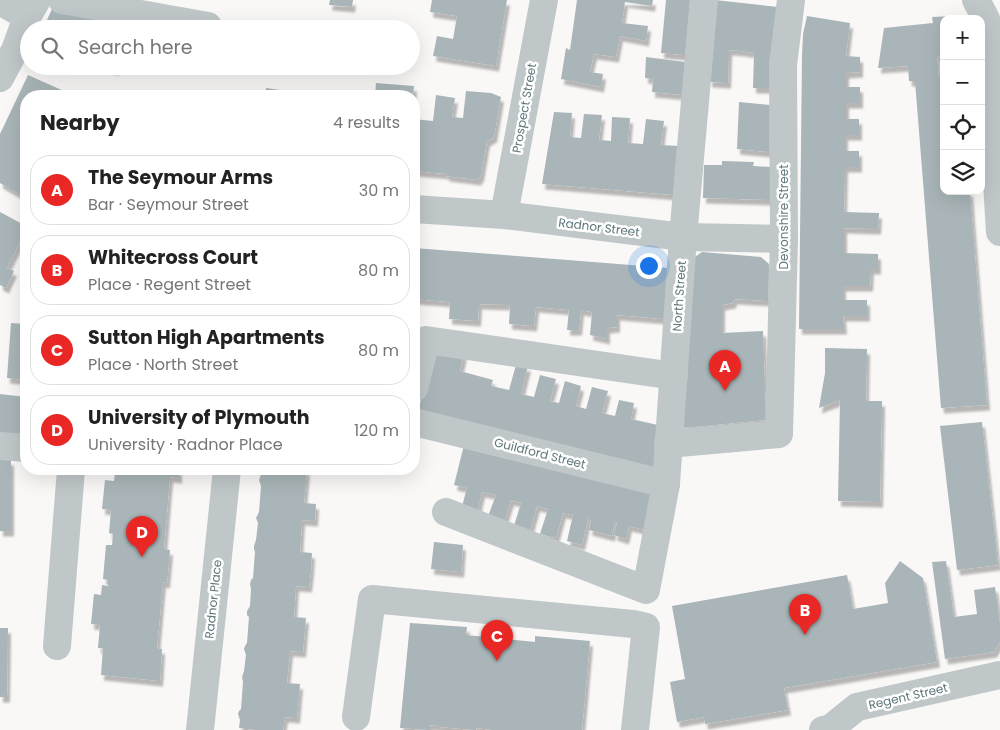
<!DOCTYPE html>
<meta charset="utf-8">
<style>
:root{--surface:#fff;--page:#f6f6f6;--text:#222;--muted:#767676;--line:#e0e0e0;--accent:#e92826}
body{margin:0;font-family:Poppins,sans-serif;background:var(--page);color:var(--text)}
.controls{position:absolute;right:15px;top:15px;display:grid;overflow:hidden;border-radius:10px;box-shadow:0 5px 20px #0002}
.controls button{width:45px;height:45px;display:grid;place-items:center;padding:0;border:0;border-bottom:1px solid var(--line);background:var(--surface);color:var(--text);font:25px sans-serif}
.you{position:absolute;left:648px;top:265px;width:18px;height:18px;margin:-12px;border:4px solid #fff;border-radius:50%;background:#1a73e8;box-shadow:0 0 0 8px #1a73e833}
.badge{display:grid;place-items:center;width:32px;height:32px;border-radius:50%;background:var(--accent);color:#fff;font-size:16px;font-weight:700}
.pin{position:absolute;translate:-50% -41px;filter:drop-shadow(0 1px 2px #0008)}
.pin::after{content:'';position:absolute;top:26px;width:18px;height:15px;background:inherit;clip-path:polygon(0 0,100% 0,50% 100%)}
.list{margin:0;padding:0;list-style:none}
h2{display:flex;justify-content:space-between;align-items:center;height:65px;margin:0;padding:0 20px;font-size:21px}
h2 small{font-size:16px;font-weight:400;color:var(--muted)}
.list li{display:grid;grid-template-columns:32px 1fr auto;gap:15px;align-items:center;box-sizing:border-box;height:70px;margin:0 10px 10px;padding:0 10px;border:1px solid var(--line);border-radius:20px}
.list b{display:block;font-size:19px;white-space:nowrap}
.list p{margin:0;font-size:16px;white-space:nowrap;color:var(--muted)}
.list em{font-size:16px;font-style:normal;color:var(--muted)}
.icon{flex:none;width:28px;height:28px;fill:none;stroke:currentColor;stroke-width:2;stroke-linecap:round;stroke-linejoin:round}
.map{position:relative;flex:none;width:1000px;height:730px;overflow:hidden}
.search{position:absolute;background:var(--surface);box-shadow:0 5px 20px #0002;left:20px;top:20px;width:400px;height:55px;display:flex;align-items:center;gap:12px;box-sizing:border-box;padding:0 18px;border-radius:28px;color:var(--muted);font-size:19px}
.panel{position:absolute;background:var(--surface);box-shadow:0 5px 20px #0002;left:20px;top:90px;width:400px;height:385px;border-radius:20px}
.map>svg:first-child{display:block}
</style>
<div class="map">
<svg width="1000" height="730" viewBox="0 0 1000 730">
<defs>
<filter id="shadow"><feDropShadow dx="3" dy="5.5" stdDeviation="1" flood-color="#0004"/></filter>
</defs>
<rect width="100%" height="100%" fill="#f9f8f6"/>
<g fill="#a9b5b8" filter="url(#shadow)">
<path d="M 330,0 L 353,0 L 352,7 L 329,5 Z"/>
<path d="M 432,0 L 507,0 L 496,66 L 433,56 L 437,36 L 453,39 L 457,16 L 430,12 Z"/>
<path d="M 577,0 L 653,0 L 652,6 L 625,2 L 622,23 L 648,26 L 646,41 L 620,36 L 616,57 L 594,54 L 590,72 L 603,74 L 601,87 L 561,79 L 566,48 L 570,50 Z"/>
<path d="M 666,0 L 690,0 L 685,55 L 661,53 Z"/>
<path d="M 715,0 L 778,7 L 771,88 L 753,88 L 754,53 L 742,51 L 729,50 L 728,83 L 709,82 Z"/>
<path d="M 55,2 L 125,15 L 123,29 L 43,29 Z"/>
<path d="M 807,16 L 850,23 L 846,56 L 860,57 L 860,72 L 846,73 L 846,87 L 860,87 L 860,103 L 846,103 L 846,119 L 859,119 L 859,135 L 845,135 L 845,151 L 859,151 L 859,167 L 845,167 L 844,212 L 879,213 L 878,229 L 844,228 L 844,253 L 878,254 L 878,269 L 871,269 L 870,286 L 843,286 L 843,300 L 867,300 L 867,316 L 843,316 L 844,329 L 799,329 L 802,56 L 803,34 Z"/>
<path d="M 954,16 L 957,19 L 944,19 L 944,56 L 937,57 L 939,78 L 944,78 L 944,191 L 970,191 L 987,405 L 941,408 L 915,81 L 909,81 L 908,66 L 878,68 L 884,28 L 933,23 L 932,17 Z"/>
<path d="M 646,57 L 685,62 L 683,95 L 652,92 L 653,79 L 645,78 Z"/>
<path d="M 104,66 L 117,66 L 116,70 L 104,67 Z"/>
<path d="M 28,75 L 75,96 L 26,96 L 26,198 L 0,183 L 0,134 Z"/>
<path d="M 376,83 L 414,86 L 413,96 L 375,96 Z"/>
<path d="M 266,88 L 280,90 L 279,96 L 265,96 Z"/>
<path d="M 466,91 L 491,93 L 501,97 L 494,137 L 487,141 L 481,176 L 478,180 L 446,176 L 447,174 L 414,171 L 414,119 L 433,121 L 436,95 L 455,98 L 452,117 L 463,118 Z"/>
<path d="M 98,93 L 120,95 L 120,96 L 97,96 Z"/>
<path d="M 739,102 L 770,105 L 769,152 L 737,149 Z"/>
<path d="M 554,112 L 572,113 L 570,137 L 581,138 L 584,114 L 602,115 L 599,140 L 611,141 L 612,117 L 630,118 L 628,143 L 643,144 L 646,119 L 664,121 L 661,145 L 679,146 L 674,195 L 542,184 Z"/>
<path d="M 722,161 L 754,162 L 753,166 L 771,167 L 770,200 L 703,198 L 704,165 L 722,165 Z"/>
<path d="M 0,212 L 26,226 L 26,230 L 7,268 L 14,271 L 6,288 L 0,285 Z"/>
<path d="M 414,248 L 669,268 L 664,319 L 617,315 L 617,327 L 607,328 L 607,339 L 590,335 L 592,312 L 581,310 L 579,330 L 567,330 L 569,310 L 536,307 L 534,326 L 509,324 L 510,305 L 479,304 L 478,321 L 449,319 L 450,302 L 414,299 Z"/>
<path d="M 702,252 L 761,257 L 769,264 L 768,301 L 734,299 L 733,303 L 722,305 L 722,333 L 763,331 L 766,420 L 683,428 L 692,259 Z"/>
<path d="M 11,323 L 26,324 L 26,380 L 7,378 Z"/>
<path d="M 433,348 L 464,354 L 460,371 L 493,380 L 491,386 L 509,390 L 516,365 L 528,366 L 521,394 L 534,397 L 540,375 L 556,379 L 550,401 L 559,403 L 565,381 L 581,386 L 576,406 L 586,409 L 592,387 L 608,391 L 602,413 L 615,416 L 619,400 L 634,403 L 631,419 L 658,425 L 654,467 L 418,412 Z"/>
<path d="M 825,348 L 867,349 L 866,401 L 882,401 L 880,502 L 838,501 L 840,400 L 819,408 L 825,373 Z"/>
<path d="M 0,394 L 26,397 L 26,435 L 0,433 Z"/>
<path d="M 982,422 L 998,565 L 957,570 L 940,426 Z"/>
<path d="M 464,445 L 655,495 L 645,530 L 629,526 L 626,539 L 614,535 L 617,523 L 615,522 L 612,536 L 589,530 L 591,521 L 588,519 L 582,545 L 567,541 L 573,515 L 563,513 L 556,538 L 540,534 L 548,509 L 537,506 L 530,531 L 514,526 L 521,503 L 511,500 L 503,525 L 487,519 L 496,495 L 482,492 L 477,514 L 461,510 L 467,488 L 454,485 Z"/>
<rect x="0" y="460" width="11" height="71"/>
<path d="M 122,469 L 179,469 L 179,478 L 170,477 L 164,549 L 170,550 L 167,583 L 163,582 L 157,648 L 162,649 L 160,681 L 101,675 L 103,648 L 98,648 L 100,625 L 91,624 L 94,594 L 101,595 L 102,585 L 108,586 L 108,580 L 103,579 L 106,545 L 112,545 L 113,534 L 109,533 L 111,510 L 102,509 L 105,480 L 114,481 L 115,472 L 122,473 Z"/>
<path d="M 263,469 L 307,469 L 304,503 L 316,504 L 315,521 L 302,520 L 300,552 L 312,553 L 311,570 L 309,587 L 296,586 L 294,617 L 306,618 L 303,652 L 290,651 L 287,683 L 300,684 L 297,718 L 285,717 L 283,730 L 256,730 L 239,728 L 240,720 L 238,714 L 239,711 L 241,709 L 243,682 L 242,677 L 244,671 L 246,655 L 244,649 L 245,646 L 247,643 L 249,617 L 247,615 L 247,611 L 250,606 L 251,589 L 250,584 L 251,580 L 253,578 L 255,552 L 254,549 L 254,546 L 256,540 L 258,523 L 256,518 L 259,512 L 261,486 L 259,480 Z"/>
<path d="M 434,542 L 463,545 L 461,572 L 431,569 Z"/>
<path d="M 900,561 L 923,578 L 937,662 L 784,688 L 788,710 L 705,724 L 704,717 L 677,722 L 670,682 L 685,679 L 672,606 L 847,575 L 853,609 L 888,603 L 885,583 Z"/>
<path d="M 946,561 L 954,617 L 977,614 L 974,590 L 995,587 L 1000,624 L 1000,642 L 994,652 L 945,659 L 932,562 Z"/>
<path d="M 410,623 L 467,627 L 466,635 L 535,642 L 535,636 L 590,641 L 582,730 L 493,730 L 477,728 L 476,730 L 474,730 L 441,727 L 442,726 L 429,725 L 429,730 L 400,728 Z"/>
<path d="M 0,628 L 8,628 L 7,697 L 0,697 Z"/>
</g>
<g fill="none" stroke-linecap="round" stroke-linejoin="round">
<g stroke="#c0c7c9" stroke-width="28">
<path d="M 62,0 L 208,26"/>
<path d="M 976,0 L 986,19 L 988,35 L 1000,232"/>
<path d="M 0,1 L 27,17"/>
<path d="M 0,78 L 15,50 L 27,17 L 37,0"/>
<path d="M 414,209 L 504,215 L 683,237 L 784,239"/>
<path d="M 504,215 L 544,0"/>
<path d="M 414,388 L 426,340 L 674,376"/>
<path d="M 414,422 L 666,484"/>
<path d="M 668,444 L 779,434 L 784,239 L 783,65 L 791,0"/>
<path d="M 0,446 L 26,448"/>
<path d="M 446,512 L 646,590 L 666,484 L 683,237 L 704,0"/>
<path d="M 57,646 L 71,469"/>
<path d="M 356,717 L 372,599 L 633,624 L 646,627 L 635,730"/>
<path d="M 200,730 L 227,469"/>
<path d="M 823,730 L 831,728 L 857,707 L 1000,675"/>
</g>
</g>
<g text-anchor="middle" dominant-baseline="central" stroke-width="5" stroke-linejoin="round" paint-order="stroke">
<g font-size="12" fill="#5e767c" stroke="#fff">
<text transform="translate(524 108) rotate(-80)">Prospect Street</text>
<text transform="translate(783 217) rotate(-90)">Devonshire Street</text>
<text transform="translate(599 227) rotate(7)">Radnor Street</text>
<text transform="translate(679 296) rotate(-86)">North Street</text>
<text transform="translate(540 453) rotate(14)">Guildford Street</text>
<text transform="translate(213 599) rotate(-84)">Radnor Place</text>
<text transform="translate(908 696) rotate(-13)">Regent Street</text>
</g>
</g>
</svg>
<div class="controls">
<button>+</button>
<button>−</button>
<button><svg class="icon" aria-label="locate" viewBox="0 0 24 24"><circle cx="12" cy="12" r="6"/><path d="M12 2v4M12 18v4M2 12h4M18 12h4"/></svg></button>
<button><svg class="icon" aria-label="layers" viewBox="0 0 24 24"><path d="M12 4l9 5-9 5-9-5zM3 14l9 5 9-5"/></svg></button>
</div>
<div class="you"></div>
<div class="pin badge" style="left:725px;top:391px">A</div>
<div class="pin badge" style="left:805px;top:635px">B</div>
<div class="pin badge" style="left:497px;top:661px">C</div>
<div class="pin badge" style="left:142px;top:557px">D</div>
<div class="search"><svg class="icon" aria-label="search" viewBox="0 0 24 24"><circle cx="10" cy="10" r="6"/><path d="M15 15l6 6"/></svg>Search here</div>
<section class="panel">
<h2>Nearby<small>4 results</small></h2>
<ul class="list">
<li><span class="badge">A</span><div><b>The Seymour Arms</b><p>Bar · Seymour Street</p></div><em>30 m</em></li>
<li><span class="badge">B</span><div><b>Whitecross Court</b><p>Place · Regent Street</p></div><em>80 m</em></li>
<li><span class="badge">C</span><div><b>Sutton High Apartments</b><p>Place · North Street</p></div><em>80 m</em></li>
<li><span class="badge">D</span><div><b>University of Plymouth</b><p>University · Radnor Place</p></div><em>120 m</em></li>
</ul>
</section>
</div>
